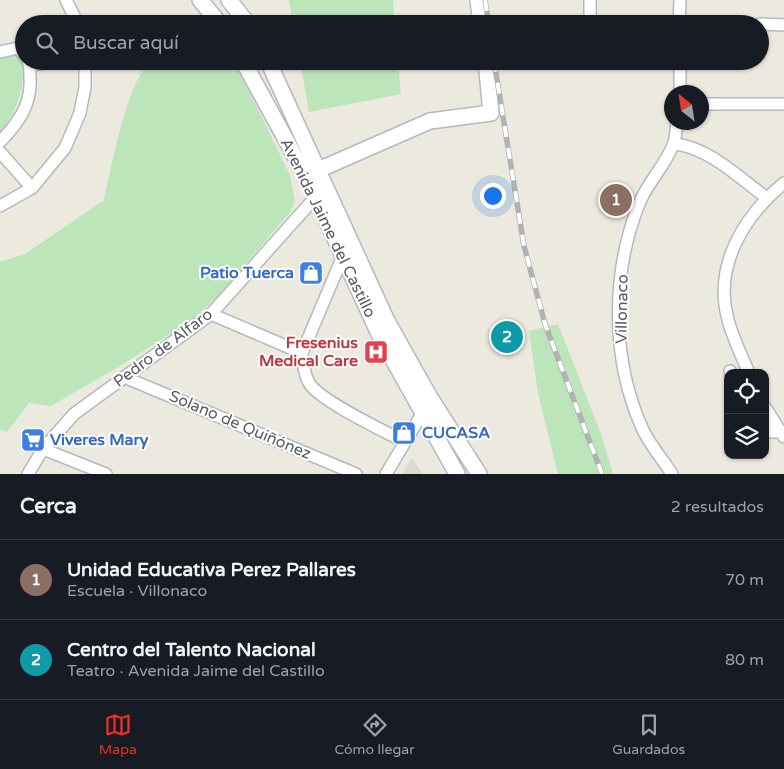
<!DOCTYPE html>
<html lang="es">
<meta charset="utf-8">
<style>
body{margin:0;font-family:"Varela Round",sans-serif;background:#20242c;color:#f1f3f6}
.controls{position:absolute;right:15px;bottom:15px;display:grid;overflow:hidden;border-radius:10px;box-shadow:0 1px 4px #0004}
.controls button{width:45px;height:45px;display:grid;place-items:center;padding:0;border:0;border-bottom:1px solid #363941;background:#171b24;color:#f1f3f6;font:25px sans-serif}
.compass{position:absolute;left:664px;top:85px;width:45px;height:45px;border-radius:50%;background:#171b24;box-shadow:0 1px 4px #0004;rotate:330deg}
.you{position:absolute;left:492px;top:195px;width:18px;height:18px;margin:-12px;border:4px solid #fff;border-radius:50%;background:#1a73e8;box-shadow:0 0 0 8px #1a73e833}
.badge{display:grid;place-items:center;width:32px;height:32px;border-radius:50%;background:#eb2f26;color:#fff;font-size:16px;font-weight:700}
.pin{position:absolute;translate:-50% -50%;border:2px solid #fff;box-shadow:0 1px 5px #0006}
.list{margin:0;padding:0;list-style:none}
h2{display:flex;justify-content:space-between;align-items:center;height:65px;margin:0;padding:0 20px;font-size:21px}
h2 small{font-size:16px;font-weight:400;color:#9ea1a6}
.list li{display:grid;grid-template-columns:32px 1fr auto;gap:15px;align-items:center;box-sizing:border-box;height:80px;padding:0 20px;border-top:1px solid #363941}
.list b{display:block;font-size:19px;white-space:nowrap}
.list p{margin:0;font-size:16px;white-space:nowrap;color:#9ea1a6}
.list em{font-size:16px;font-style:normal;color:#9ea1a6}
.icon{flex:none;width:28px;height:28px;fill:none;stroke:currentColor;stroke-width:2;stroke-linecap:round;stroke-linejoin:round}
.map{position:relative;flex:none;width:784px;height:474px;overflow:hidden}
.search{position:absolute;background:#171b24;box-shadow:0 1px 4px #0004;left:15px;right:15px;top:15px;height:55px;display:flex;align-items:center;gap:12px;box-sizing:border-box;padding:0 18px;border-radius:28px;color:#9ea1a6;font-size:19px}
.sheet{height:225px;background:#171b24}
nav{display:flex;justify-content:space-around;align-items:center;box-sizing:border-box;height:70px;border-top:1px solid #363941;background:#171b24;font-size:14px;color:#9ea1a6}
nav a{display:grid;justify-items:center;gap:2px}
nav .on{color:#eb2f26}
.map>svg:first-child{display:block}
.education{fill:#dedad0}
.green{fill:#bce5ba}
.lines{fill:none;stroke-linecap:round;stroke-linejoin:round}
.street-casing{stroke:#b5b8bd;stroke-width:14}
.secondary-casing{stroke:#b5b9bf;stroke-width:18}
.street{stroke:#fff;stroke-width:11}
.secondary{stroke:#fff;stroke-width:15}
.rail-casing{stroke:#b1b2b2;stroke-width:5.5}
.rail{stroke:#fff;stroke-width:4;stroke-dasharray:11;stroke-linecap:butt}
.labels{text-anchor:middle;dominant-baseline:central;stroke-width:4;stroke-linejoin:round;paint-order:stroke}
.street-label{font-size:16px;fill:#585c61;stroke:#fff}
.shop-label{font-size:16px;font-weight:bold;fill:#366cbe;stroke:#fff;text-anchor:start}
.health-label{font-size:16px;font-weight:bold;fill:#be3a42;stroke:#fff;text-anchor:end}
</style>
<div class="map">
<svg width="784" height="474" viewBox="0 0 784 474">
<rect width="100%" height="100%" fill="#ece9df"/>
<!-- education -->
<path class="education" d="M412 458 423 474H402Z"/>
<!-- green -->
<path class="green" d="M289 0H393L395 24H293Z
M23 53C26 84 19 109 0 133V59Z
M151 61 235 62 290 175 295 202 291 211 220 294 192 320 120 366 51 406 29 403 7 432 0 429V262L25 254 104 200C112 167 126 82 151 61Z
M300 61H398L401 94 309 112Z
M558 324 601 434 613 474H558L538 393 529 331Z"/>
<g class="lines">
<defs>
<path id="street" d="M66 0 78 24
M590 0V24
M679 22 743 24
M679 24 680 0
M760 24 784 25
M0 52 18 48 24 54
M680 61V92
M30 65 62 61
M702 104H784
M0 142C18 123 32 105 30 77 30 71 30 66 28 61
M674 144C709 147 739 178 767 198
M0 152 32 188
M0 206 32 188 65 148 80 113 85 87V61
M211 314 302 353
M302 353C303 363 304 374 309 383 320 401 384 431 405 442
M302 353 343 256 347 253
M730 371 731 373
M749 373C741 355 733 338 728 320 713 266 744 216 784 183
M124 377 356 474
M765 407 784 437
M765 427 771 432H779
M43 449 106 474
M28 474 43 449 74 414 211 314 321 191
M386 474 426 407
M672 474C663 460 650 445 643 430 611 360 611 274 639 204 647 183 665 166 673 145 676 138 676 130 677 122"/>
<path id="secondary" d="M200 0 220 24
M229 0 248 24
M478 0 481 24
M243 61 309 182 380 336 457 474
M268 61 387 321 429 396 479 474
M309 174 430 121 491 113 486 61"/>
</defs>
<!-- street casing -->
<use href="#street" class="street-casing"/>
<!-- secondary casing -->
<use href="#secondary" class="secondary-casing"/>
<!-- street -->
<use href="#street" class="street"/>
<!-- secondary -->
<use href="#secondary" class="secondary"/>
<defs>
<path id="rail" d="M485 0 489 24
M494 61 524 246 545 324 602 474"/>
</defs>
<!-- rail casing -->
<use href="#rail" class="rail-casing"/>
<!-- rail -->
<use href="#rail" class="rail"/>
</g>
<!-- icons -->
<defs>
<symbol id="shop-square" viewBox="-11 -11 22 22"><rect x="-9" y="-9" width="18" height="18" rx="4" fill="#3f7fe0" stroke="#fff"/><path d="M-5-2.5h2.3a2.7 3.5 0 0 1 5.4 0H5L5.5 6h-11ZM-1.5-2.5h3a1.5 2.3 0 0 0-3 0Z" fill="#fff"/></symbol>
<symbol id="hospital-square" viewBox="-11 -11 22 22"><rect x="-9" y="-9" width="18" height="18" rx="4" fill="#e0444e" stroke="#fff"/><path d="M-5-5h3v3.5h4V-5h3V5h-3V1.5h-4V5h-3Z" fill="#fff"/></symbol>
<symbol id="supermarket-square" viewBox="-11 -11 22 22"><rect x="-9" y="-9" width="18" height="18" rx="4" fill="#3f7fe0" stroke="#fff"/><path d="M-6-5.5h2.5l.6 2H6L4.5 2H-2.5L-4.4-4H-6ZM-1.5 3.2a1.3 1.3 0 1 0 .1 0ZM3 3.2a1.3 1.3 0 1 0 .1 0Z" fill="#fff"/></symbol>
</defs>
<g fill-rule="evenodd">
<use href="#shop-square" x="297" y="259" width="28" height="28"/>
<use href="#hospital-square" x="362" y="338" width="28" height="28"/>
<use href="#shop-square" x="390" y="419" width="28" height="28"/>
<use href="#supermarket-square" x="19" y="426" width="28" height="28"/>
</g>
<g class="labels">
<!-- street labels -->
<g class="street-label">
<text transform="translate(328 228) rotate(64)">Avenida Jaime del Castillo</text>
<text transform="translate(622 309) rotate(-89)">Villonaco</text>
<text transform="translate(163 348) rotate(-37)">Pedro de Alfaro</text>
<text transform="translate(240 425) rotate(23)">Solano de Quiñónez</text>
</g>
<!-- shop labels -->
<g class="shop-label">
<text x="294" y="273" text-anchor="end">Patio Tuerca</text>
<text x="422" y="433">CUCASA</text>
<text x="50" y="440">Viveres Mary</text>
</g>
<!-- health labels -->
<g class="health-label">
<text x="358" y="343">Fresenius<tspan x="358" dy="18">Medical Care</tspan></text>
</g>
</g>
</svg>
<div class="controls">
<button><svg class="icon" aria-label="locate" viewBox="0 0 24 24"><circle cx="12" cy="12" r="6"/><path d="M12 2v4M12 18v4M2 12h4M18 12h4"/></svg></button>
<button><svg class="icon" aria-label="layers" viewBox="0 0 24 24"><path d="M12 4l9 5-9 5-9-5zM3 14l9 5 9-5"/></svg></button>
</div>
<svg class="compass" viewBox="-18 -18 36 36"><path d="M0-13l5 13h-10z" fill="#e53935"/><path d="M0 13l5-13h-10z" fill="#9ea1a6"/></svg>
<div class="you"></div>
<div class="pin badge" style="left:616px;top:200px;background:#8d6e63">1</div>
<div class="pin badge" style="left:507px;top:337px;background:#0f9aa8">2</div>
<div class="search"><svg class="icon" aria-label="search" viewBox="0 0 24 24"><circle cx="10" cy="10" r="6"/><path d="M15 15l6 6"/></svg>Buscar aquí</div>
</div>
<section class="sheet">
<h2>Cerca<small>2 resultados</small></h2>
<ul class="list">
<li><span class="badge" style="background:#8d6e63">1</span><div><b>Unidad Educativa Perez Pallares</b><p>Escuela · Villonaco</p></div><em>70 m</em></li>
<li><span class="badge" style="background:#0f9aa8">2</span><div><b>Centro del Talento Nacional</b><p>Teatro · Avenida Jaime del Castillo</p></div><em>80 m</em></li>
</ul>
</section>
<nav>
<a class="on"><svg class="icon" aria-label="map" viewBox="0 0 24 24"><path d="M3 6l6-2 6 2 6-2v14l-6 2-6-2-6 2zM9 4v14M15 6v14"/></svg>Mapa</a>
<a><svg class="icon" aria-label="directions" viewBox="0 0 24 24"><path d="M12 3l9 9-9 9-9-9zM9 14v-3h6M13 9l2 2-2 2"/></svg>Cómo llegar</a>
<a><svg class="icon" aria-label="saved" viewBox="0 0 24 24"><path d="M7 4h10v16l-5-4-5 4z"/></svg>Guardados</a>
</nav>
